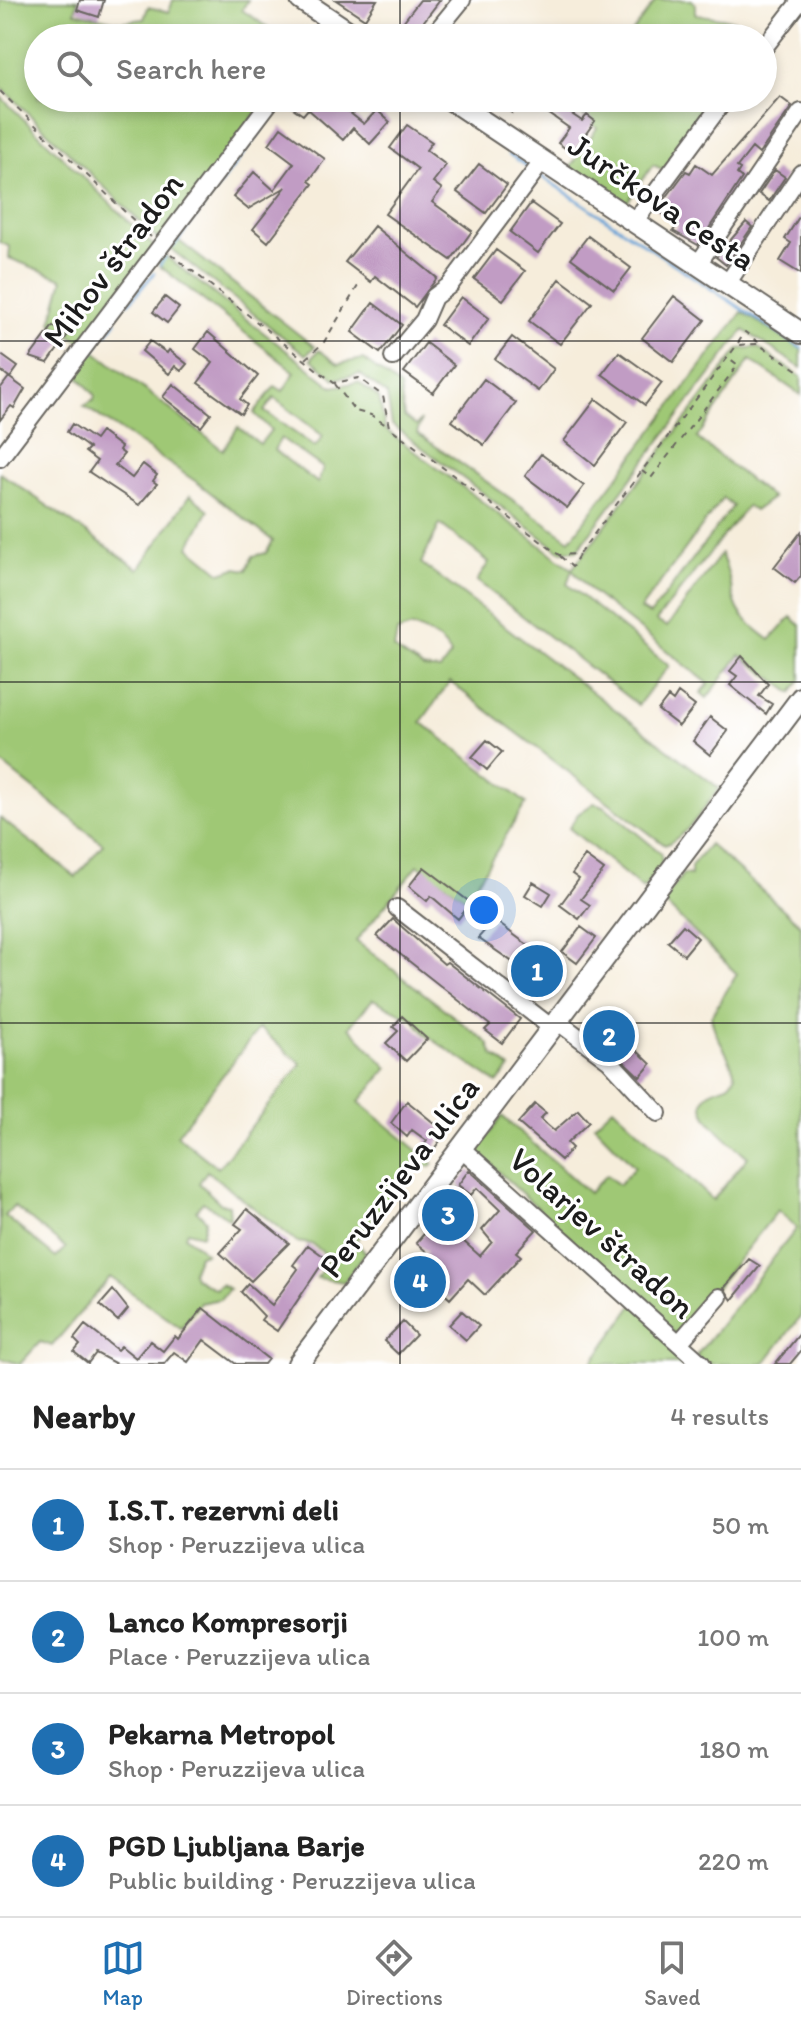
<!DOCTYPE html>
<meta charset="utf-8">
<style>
body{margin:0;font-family:Itim,sans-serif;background:#f6f6f6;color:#222}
.you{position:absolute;left:484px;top:910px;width:28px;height:28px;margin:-20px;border:6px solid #fff;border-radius:50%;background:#1a73e8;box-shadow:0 0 0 12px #1a73e833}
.badge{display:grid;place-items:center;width:52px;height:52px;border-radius:50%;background:#1f6fb2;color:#fff;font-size:26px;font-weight:700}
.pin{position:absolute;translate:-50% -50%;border:4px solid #fff;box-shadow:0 2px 8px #0006}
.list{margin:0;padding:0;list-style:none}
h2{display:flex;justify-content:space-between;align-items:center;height:104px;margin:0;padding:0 32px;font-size:34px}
h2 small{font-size:26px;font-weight:400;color:#767676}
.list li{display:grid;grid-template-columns:52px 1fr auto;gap:24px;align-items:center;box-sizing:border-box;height:112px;padding:0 32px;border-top:2px solid #e0e0e0}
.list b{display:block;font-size:30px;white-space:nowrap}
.list p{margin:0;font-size:26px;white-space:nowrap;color:#767676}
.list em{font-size:26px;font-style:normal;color:#767676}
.icon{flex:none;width:44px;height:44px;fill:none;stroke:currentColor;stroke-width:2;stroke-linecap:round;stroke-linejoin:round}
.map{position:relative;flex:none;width:801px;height:1364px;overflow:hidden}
.search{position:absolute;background:#fff;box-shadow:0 4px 12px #0003;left:24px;right:24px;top:24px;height:88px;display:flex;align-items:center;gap:20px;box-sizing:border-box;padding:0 28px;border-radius:44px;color:#767676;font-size:30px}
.sheet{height:552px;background:#fff}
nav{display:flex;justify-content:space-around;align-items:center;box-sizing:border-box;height:112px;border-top:2px solid #e0e0e0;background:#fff;font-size:22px;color:#767676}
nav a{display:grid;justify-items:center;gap:4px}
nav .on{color:#1f6fb2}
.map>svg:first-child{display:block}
.green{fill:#9fc874;stroke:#5e7248;stroke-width:2;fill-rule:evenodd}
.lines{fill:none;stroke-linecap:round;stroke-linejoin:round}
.stream{stroke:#65a1d6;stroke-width:3}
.building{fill:#c19cc4}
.minor-casing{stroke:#68655f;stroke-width:20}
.major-casing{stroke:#68655f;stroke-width:24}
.path{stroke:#68655f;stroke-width:2;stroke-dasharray:6 6;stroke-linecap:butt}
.minor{stroke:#fff;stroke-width:16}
.major{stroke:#fff;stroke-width:20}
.grid{fill:none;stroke:#1c1c1c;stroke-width:2;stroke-opacity:0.55}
.labels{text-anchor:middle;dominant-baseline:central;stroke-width:6;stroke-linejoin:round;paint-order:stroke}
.street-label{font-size:34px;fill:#1c1c1c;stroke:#fff}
</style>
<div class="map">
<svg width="801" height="1364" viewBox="0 0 801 1364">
<rect width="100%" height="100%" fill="#fff"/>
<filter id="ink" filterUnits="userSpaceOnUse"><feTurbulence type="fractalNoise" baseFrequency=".0125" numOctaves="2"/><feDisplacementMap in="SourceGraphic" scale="16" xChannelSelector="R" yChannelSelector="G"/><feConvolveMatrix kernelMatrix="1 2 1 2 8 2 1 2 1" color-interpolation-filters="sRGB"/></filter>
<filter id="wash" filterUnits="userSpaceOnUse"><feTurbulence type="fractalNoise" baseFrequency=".006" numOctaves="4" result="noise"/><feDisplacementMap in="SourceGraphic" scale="32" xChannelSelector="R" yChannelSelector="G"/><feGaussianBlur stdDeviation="1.8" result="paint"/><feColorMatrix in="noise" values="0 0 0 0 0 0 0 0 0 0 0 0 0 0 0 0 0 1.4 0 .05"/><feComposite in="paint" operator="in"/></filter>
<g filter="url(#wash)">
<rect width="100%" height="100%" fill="#f6eddb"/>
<!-- green -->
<path class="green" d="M0 0H78L75 12 120 22 144 19 148 7 169 12 173 0H248L242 10 284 38H38V98H267L161 242 0 86Z
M656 0H692L696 5 695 14 733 20 742 25 744 38H628Z
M0 96 156 248 81 342 51 323 63 279 9 258 10 247 0 242Z
M585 98H718L664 170 653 165 625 205 570 168 597 128 577 110Z
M174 237 315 347 306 355 172 250 170 244Z
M163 254 333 387 358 382 379 398 385 429 572 569 739 349 757 347 801 377V395L750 360 697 438 772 498 754 511 747 506 656 621 667 627 721 554C741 600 721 605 770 640L791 617 801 626V680L792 693 740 655 707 698 701 693 709 684 591 591 572 570 567 584 669 666 638 705 477 581 489 562 440 524 421 563 719 788C704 808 688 835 665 845L450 682 421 722 526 803 467 899 418 865 356 941 488 1043 493 1055 510 1068 497 1083 426 1035 414 1020 373 999 349 1027 388 1068 359 1102 434 1164 431 1167 417 1162 356 1240 365 1253 344 1282 317 1278 330 1257 311 1244 297 1242 207 1171 199 1183 221 1204 229 1205 230 1219 203 1202 196 1210 206 1220 202 1235 187 1231 185 1236 206 1253 199 1255 192 1273 195 1278 215 1289 221 1284 229 1289 220 1299 200 1303 181 1328 110 1277 52 1346 40 1342 20 1364 0 1358V818L76 877 103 844 0 762V473L139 569 190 495 209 510 189 547 221 573 236 568 247 570 253 556 266 553 273 541 198 483 84 406 94 400 95 395 72 370 91 348 223 450 238 427 260 444 271 430 254 413 275 386 283 391 295 372 161 267 158 263ZM274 398 323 436 315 447 264 411ZM281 438 323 468 318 483 274 450ZM723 498 733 506 650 615 640 610ZM412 627C427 631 445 641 451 655L440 670 423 668 394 649 397 632ZM259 1028 301 1064 218 1168 177 1135ZM14 1206 66 1248 56 1258 5 1216Z
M742 312 801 349V368L744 330 577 550 560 551 392 425 387 395 360 374 335 379 311 359 319 350 338 364 363 359 400 387 404 417 416 426 421 420 417 433 570 540Z
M594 803 604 806 661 853 662 863 643 889 569 828 578 814Z
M709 844 801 925V1316L764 1364H705L696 1356 797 1228 778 1210 677 1336 477 1152 502 1116 589 1193 606 1175 619 1185 635 1167 594 1125 613 1107 713 1200 748 1157C734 1145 678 1105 716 1089 726 1085 731 1087 735 1075 730 1053 714 1038 711 1016L737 974 663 902 683 874 691 875V866Z
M634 1304 698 1364H591Z"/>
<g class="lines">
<!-- stream -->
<path class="stream" d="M332 38 333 37
M509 154 531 169
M541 176 801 348
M174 246 285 98
M160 265 165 258
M129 303 154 273
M106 334 116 321
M93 352 99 344"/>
</g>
<g id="blocks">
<!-- building -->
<path class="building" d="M80 0H104L99 17 77 10Z
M336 0H377L365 19Z
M420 0H440L411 38H405L396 31Z
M780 97 792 106 759 154 752 148 737 167 740 169 737 174 742 178 698 245 673 231 678 225 657 210 686 171 690 173 696 164 712 175Z
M296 98H319L328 105 333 98H346L340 105 364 124 377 110 390 122 370 144 353 128 343 140 308 109 303 115 290 106Z
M490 98H572L564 109 582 121 587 115 595 121 572 153 558 143 569 128 528 99 521 109 517 106 512 113Z
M407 125 432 142 426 150 446 165 433 182 442 189 432 202 472 231 451 260 385 214 418 169 390 148Z
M281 127 325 159 309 181 313 184 268 242 253 229 286 187 248 209 233 197 254 172 274 190 294 163 269 144Z
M479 164 507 185 486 213 457 192Z
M775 170 785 177 769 201 759 194Z
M531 203 560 224 538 253 510 232Z
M801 214V274L780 261 791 243 785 239Z
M746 222 752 227 726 265 716 257Z
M374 226 437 278 415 307 375 276 371 282 345 262Z
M588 236 631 268 614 290 571 258Z
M496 250 525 271 503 300 474 279Z
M560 279 592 303 560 344 529 321Z
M674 296 705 320 673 362 642 338Z
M165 297 179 308 167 323 153 312Z
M461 297 489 318 468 346 440 325Z
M373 303 402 325 380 353 352 332Z
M53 326 67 336 48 363 30 357Z
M208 332 258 376 240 399 247 405 241 414 198 383 213 363 195 349Z
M512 337 554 369 538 391 495 359Z
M150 341 167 353 169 350 187 364 181 371 175 366 169 374 142 351Z
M426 343 454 365 433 393 404 372Z
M619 352 662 383 645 405 602 374Z
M0 354 18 367 10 378 25 389 14 408 11 406 0 420V389L9 377 0 370Z
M484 379 516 403 484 445 452 421Z
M173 384 211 414 201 427 163 397Z
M596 399 627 422 595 465 564 441Z
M72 424 95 440 101 432 121 447 119 450 124 454 115 465 132 478 143 464 157 475 153 481 157 484 139 505 89 472 97 461 85 452 89 448 67 432Z
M541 454 584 486 567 508 525 476Z
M801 532V576L795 583 774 567Z
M742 656 768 684 759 696 772 704 766 714 730 685 737 676 730 671Z
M678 693 695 706 679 726 658 710 668 697 673 701Z
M710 717 728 731 710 755 693 741Z
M487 740 502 752 487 770 472 757Z
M585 856 604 870 581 899 590 905 579 919 560 905 579 879 572 874Z
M424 867 471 903 458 919 431 896 427 901 409 886Z
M533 882 551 893 543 906 525 895Z
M393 919 444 964 447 962 520 1019 502 1043 485 1030 490 1025 377 936Z
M494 920 556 966 537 991 519 977 524 970 478 938Z
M683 925 698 938 684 955 668 942Z
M581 927 596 938 577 963 562 952Z
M402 1016 427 1039 406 1061 386 1043 398 1031 393 1027Z
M603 1018 651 1064 640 1077 591 1030Z
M407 1101 446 1133 430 1154 422 1148 427 1141 412 1130 407 1137 391 1123Z
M535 1104 546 1113 540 1119 554 1131 578 1110 589 1122 567 1143 572 1148 561 1160 518 1123Z
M469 1170 536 1230 516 1252 521 1256 485 1295 468 1279 450 1299 436 1286 433 1290 427 1285 412 1301 395 1286 427 1252 416 1243 447 1208 472 1228 462 1240 480 1256 492 1242 482 1230 500 1210 477 1188 471 1195 458 1185Z
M247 1209 289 1243 251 1281 220 1253 242 1229 235 1224Z
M308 1245 326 1258 277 1331 261 1320 264 1316 241 1292 248 1284 272 1305 298 1269 293 1265Z
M749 1259 760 1266 732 1300 724 1288Z
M113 1290 128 1309 118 1321 100 1305Z
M203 1308 268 1359 264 1364H236L204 1340 188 1362 174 1352 164 1364H116L96 1353 88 1363 74 1352 80 1345 74 1339 85 1325 117 1350 121 1346 136 1358 150 1341 163 1351 175 1336 178 1339Z
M462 1311 479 1326 466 1340 449 1325Z
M403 1322 416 1335 398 1354 384 1341Z
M801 1332V1351L790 1364H775Z"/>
</g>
</g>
<g filter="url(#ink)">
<use href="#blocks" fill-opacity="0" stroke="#68655f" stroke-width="2"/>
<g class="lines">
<defs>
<path id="minor" d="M318 38 329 19
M431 38 462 0
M763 49 801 0
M634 222 726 98
M698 264 801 112
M727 284 801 173
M393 357 424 320 434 297 450 285 542 162
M0 458 273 98
M397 908 552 1028
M557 1021 609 1060 658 1113
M461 1148 702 1364
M679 1343 719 1297"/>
<path id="major" d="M301 0 358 38
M448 98 801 333
M298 1364 801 698"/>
</defs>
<!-- minor casing -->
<use href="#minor" class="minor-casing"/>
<!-- major casing -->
<use href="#major" class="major-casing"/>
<!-- path -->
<path class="path" d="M0 91 151 237
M171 254 334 383 359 378 383 396 389 427 559 555 579 554 737 345 758 344 801 372
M738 343 745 332 758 342
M306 359 324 342 361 281
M335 384 355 411 371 415 386 425
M642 471 651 478 738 365 729 358
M560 556 572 567 579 555"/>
<!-- minor -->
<use href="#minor" class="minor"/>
<!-- major -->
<use href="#major" class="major"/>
</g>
</g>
<!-- grid -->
<path class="grid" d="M400 0V38M400 98V1364M0 341H801M0 682H801M0 1023H801"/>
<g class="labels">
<!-- street labels -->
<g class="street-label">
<text transform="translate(662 202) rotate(34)">Jurčkova cesta</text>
<text transform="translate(113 260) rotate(-53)">Mihov štradon</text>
<text transform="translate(399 1177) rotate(-53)">Peruzzijeva ulica</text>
<text transform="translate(602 1233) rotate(42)">Volarjev štradon</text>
</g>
</g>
</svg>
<div class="you"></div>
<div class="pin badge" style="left:537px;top:971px">1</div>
<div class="pin badge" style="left:609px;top:1036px">2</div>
<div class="pin badge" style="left:448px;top:1215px">3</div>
<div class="pin badge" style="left:420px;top:1282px">4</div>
<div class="search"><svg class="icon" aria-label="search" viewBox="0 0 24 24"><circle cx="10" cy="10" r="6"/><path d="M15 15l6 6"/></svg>Search here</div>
</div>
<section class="sheet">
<h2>Nearby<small>4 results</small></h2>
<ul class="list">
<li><span class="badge">1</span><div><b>I.S.T. rezervni deli</b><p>Shop · Peruzzijeva ulica</p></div><em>50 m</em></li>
<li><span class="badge">2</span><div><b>Lanco Kompresorji</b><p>Place · Peruzzijeva ulica</p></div><em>100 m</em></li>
<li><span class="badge">3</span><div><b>Pekarna Metropol</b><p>Shop · Peruzzijeva ulica</p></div><em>180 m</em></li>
<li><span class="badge">4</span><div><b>PGD Ljubljana Barje</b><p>Public building · Peruzzijeva ulica</p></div><em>220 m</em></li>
</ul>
</section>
<nav>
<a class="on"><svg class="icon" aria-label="map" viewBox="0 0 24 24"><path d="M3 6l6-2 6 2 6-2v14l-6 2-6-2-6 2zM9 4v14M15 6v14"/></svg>Map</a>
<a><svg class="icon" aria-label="directions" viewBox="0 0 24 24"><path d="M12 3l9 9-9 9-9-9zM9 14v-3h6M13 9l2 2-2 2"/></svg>Directions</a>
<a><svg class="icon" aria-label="saved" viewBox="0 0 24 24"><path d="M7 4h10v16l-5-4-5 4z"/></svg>Saved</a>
</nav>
